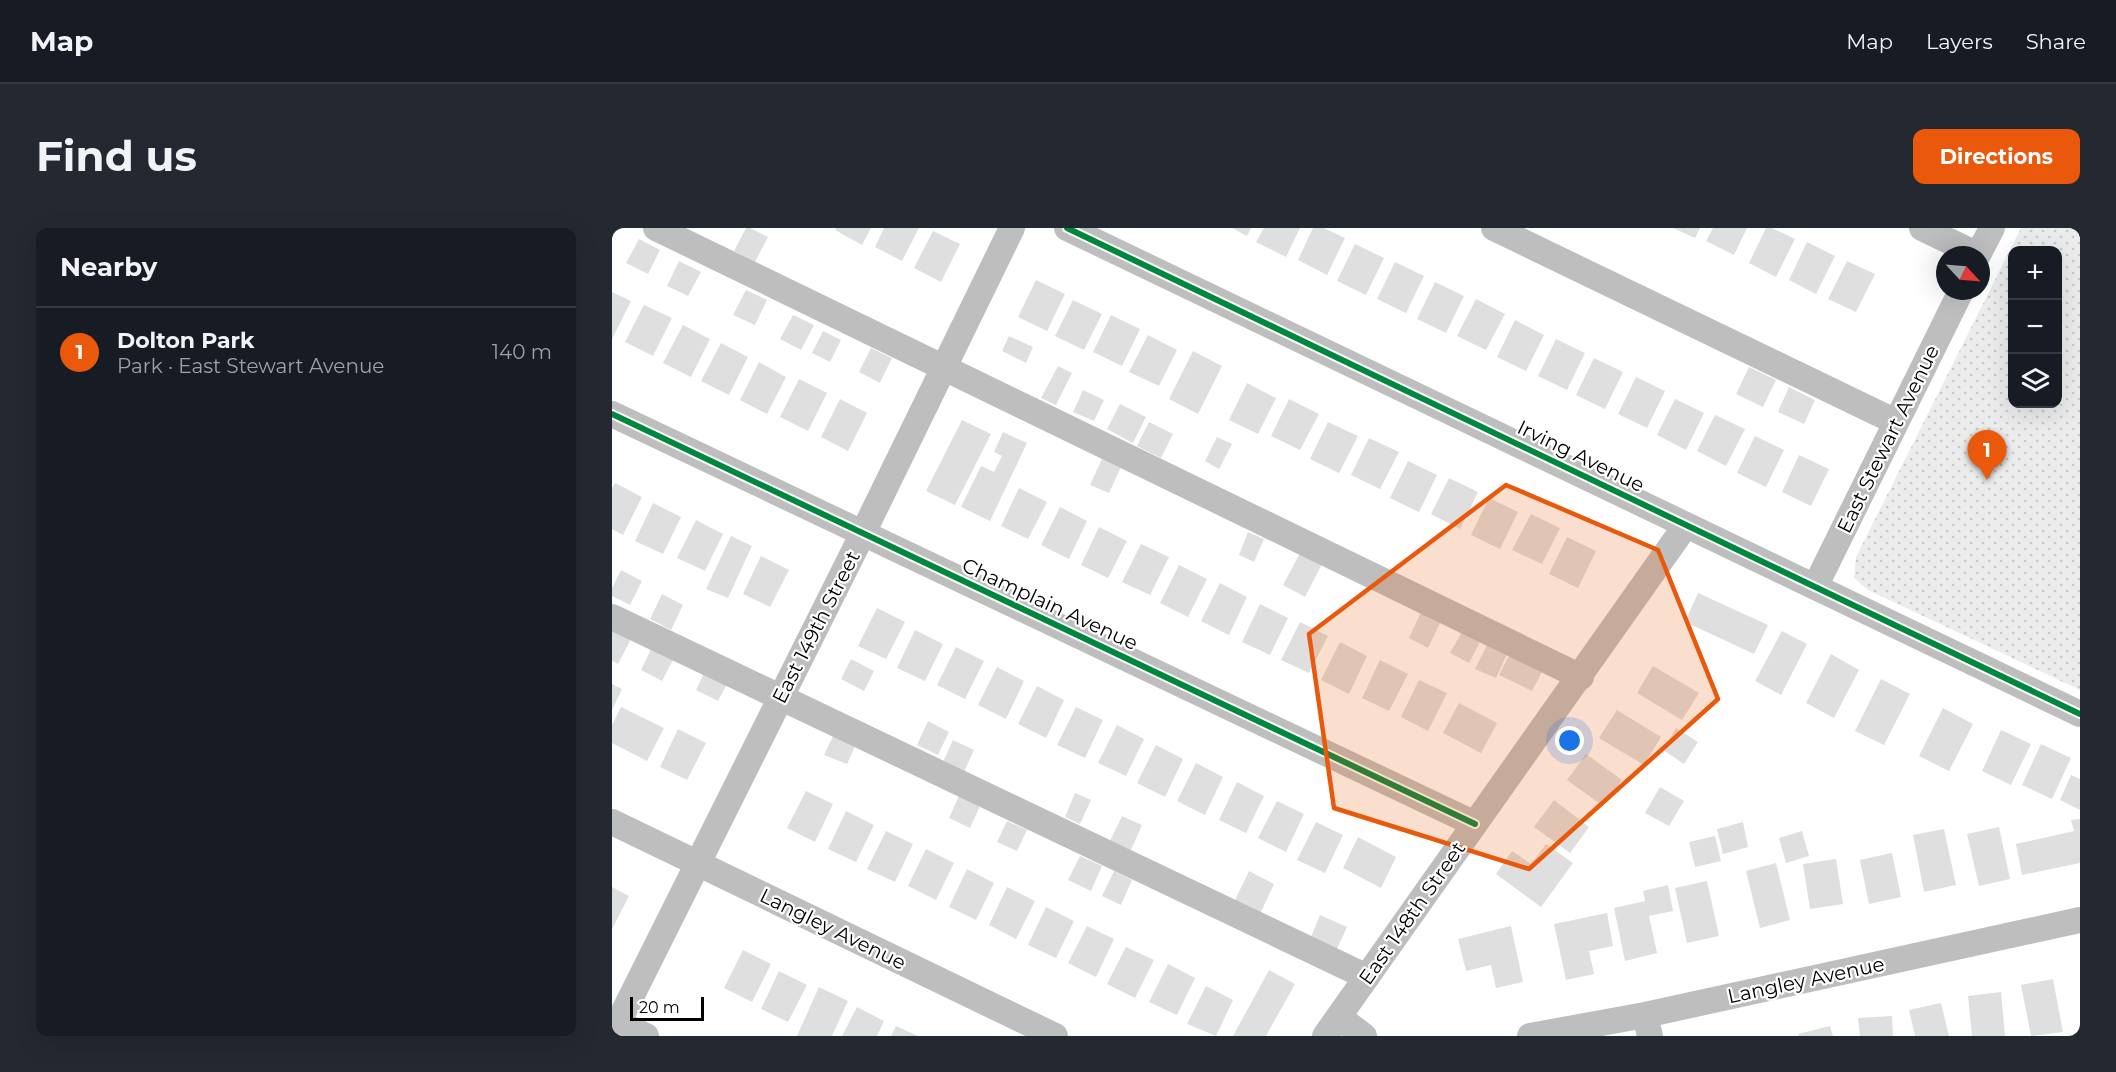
<!DOCTYPE html>
<meta charset="utf-8">
<style>
body{margin:0;font-family:Montserrat,sans-serif;background:#242831;color:#f1f3f6}
.controls{position:absolute;right:18px;top:18px;display:grid;overflow:hidden;border-radius:12px;box-shadow:0 6px 24px #0002}
.controls button{width:54px;height:54px;display:grid;place-items:center;padding:0;border:0;border-bottom:2px solid #363941;background:#171b24;color:#f1f3f6;font:30px sans-serif}
.compass{position:absolute;left:1324px;top:18px;width:54px;height:54px;border-radius:50%;background:#171b24;box-shadow:0 6px 24px #0002;rotate:116deg}
.scale{position:absolute;left:18px;bottom:15px;width:74px;box-sizing:border-box;padding-left:6px;border:3px solid #000;border-top:0;font-size:16px;line-height:21px;white-space:nowrap;color:#000;-webkit-text-stroke:4px #fff;paint-order:stroke}
.you{position:absolute;left:958px;top:513px;width:21px;height:21px;margin:-15px;border:4px solid #fff;border-radius:50%;background:#1a73e8;box-shadow:0 0 0 9px #1a73e833}
.badge{display:grid;place-items:center;width:39px;height:39px;border-radius:50%;background:#ea580c;color:#fff;font-size:20px;font-weight:700}
.pin{position:absolute;translate:-50% -50px;filter:drop-shadow(0 2px 3px #0008)}
.pin::after{content:'';position:absolute;top:32px;width:21px;height:18px;background:inherit;clip-path:polygon(0 0,100% 0,50% 100%)}
.list{margin:0;padding:0;list-style:none}
h2{display:flex;justify-content:space-between;align-items:center;height:78px;margin:0;padding:0 24px;font-size:26px}
h2 small{font-size:20px;font-weight:400;color:#9ea1a6}
.list li{display:grid;grid-template-columns:39px 1fr auto;gap:18px;align-items:center;box-sizing:border-box;height:90px;padding:0 24px;border-top:2px solid #363941}
.list b{display:block;font-size:22px;white-space:nowrap}
.list p{margin:0;font-size:20px;white-space:nowrap;color:#9ea1a6}
.list em{font-size:20px;font-style:normal;color:#9ea1a6}
.icon{flex:none;width:33px;height:33px;fill:none;stroke:currentColor;stroke-width:2;stroke-linecap:round;stroke-linejoin:round}
.map{position:relative;flex:none;width:1468px;height:808px;overflow:hidden;border-radius:12px}
header{display:flex;align-items:center;gap:36px;box-sizing:border-box;height:84px;padding:0 30px;background:#171b24;border-bottom:2px solid #363941}
header strong{font-size:28px}
nav{display:flex;gap:33px;margin-inline-start:auto;font-size:21px}
.intro{display:flex;align-items:center;justify-content:space-between;box-sizing:border-box;height:144px;padding:0 36px}
h1{margin:0;font-size:42px}
.button{padding:15px 27px;border-radius:12px;background:#ea580c;color:#fff;font-size:21px;font-weight:700}
main{display:flex;gap:36px;padding:0 36px}
aside{flex:1;background:#171b24;border-radius:12px;box-shadow:0 6px 24px #0002}
.map>svg:first-child{display:block}
.park{fill:url(#park-dots);fill-rule:evenodd}
.building{fill:#dfdfdf}
.lines{fill:none;stroke-linecap:round;stroke-linejoin:round}
.minor{stroke:#bebebe;stroke-width:26}
.cycleway-casing{stroke:#fff;stroke-width:10}
.cycleway{stroke:#00873e;stroke-width:6}
.marked{fill:#e8590c;fill-opacity:0.2;stroke:#e8590c;stroke-width:4.5;stroke-linejoin:round}
.labels{text-anchor:middle;dominant-baseline:central;stroke-width:4.5;stroke-linejoin:round;paint-order:stroke}
.street-label{font-size:20px;fill:#000;stroke:#fff}
</style>
<header>
<strong>Map</strong>
<nav><a>Map</a><a>Layers</a><a>Share</a></nav>
</header>
<div class="intro"><h1>Find us</h1><a class="button">Directions</a></div>
<main>
<aside>
<h2>Nearby<small></small></h2>
<ul class="list">
<li><span class="badge">1</span><div><b>Dolton Park</b><p>Park · East Stewart Avenue</p></div><em>140 m</em></li>
</ul>
</aside>
<div class="map">
<svg width="1468" height="808" viewBox="0 0 1468 808">
<defs>
<pattern id="park-dots" width="8" height="8" patternUnits="userSpaceOnUse" patternTransform="scale(1.5)"><rect width="8" height="8" fill="#ececec"/><path d="M2 2h.1M6 6h.1" fill="none" stroke="#c9c9c9" stroke-width="1.8" stroke-linecap="round"/></pattern>
</defs>
<rect width="100%" height="100%" fill="#fff"/>
<!-- park -->
<path class="park" d="M1409 0H1468V462L1256 362 1242 350 1244 329ZM1400 22H1446V176H1400Z"/>
<!-- building -->
<path class="building" d="M134 0H138L156 9 143 34 122 23Z
M224 0H259L250 17 223 2Z
M272 0H307L290 33 263 19Z
M620 0H639L635 8Z
M652 0H688L674 29 644 14Z
M701 0H712L733 10 715 47 686 32Z
M1061 0H1088L1083 10Z
M1101 0H1135L1122 27 1094 13Z
M1154 0H1160L1183 11 1164 49 1137 35Z
M321 3 348 16 329 54 302 40Z
M27 11 48 22 36 46 14 35Z
M1195 14 1223 28 1204 66 1177 52Z
M743 16 772 30 754 67 725 53Z
M67 33 89 44 76 68 55 58Z
M1235 33 1263 46 1244 84 1216 71Z
M783 34 812 48 794 85 765 71Z
M424 52 453 66 435 103 406 89Z
M823 54 852 68 834 105 805 91Z
M134 62 155 72 143 97 121 87Z
M0 64 19 73 0 111Z
M864 71 893 86 874 122 845 108Z
M461 72 490 86 472 122 443 108Z
M32 77 60 90 41 128 13 114Z
M181 87 202 97 189 122 168 111Z
M499 87 528 101 510 138 481 124Z
M903 92 932 107 914 143 885 129Z
M71 97 98 111 79 149 51 135Z
M211 103 229 112 218 134 200 125Z
M536 107 565 122 547 158 517 144Z
M397 108 421 119 414 135 390 123Z
M944 111 973 125 955 162 926 148Z
M109 115 136 129 117 167 89 153Z
M259 120 280 130 268 155 247 144Z
M581 123 610 138 586 186 557 171Z
M982 130 1011 144 993 181 964 167Z
M147 134 174 149 155 186 128 172Z
M446 138 460 145 444 177 429 170Z
M1137 139 1164 152 1151 179 1124 166Z
M1024 149 1053 163 1035 200 1006 186Z
M187 151 215 165 196 203 168 189Z
M635 155 664 170 646 206 617 192Z
M1177 159 1203 172 1192 196 1166 184Z
M471 162 492 172 482 193 461 184Z
M228 171 255 185 236 223 209 209Z
M677 171 707 186 688 222 659 208Z
M1063 171 1092 185 1074 222 1045 207Z
M508 176 534 189 521 215 495 201Z
M1103 187 1133 201 1114 238 1085 223Z
M350 192 379 206 343 277 314 263Z
M537 194 561 206 549 230 525 218Z
M716 194 746 208 727 245 698 231Z
M391 204 415 215 378 293 349 279 369 238 382 244 390 228 382 224Z
M1143 208 1172 222 1154 259 1125 245Z
M605 209 620 216 607 241 593 233Z
M757 210 787 224 768 261 739 247Z
M1187 227 1217 241 1199 278 1170 264Z
M490 231 509 239 497 265 478 257Z
M796 233 825 247 807 284 778 270Z
M837 250 866 264 848 301 819 286Z
M3 255 30 269 11 307 0 301V260Z
M407 260 435 274 416 311 389 298Z
M877 270 906 284 888 321 859 307Z
M41 275 69 289 51 326 23 313Z
M448 279 475 293 457 331 429 317Z
M919 286 948 300 930 336 900 322Z
M84 292 111 306 93 343 65 330Z
M487 299 515 313 496 350 469 337Z
M636 304 652 311 642 334 627 327Z
M119 308 140 318 116 370 94 361Z
M955 309 984 323 966 360 937 346Z
M529 316 557 329 538 367 510 354Z
M688 325 710 336 693 369 671 357Z
M149 328 177 342 158 379 131 366Z
M567 337 595 351 576 389 548 375Z
M9 342 30 353 18 377 0 368V360Z
M608 355 635 369 617 407 589 393Z
M1086 365 1156 397 1142 426 1073 394Z
M50 366 71 377 59 402 38 391Z
M648 376 676 390 658 427 630 414Z
M265 380 293 394 274 431 246 418Z
M809 384 829 393 816 420 797 410Z
M688 394 716 408 697 445 669 432Z
M0 402 19 411 6 436 0 433Z
M303 402 331 416 313 453 285 440Z
M1170 403 1195 416 1169 467 1143 453Z
M850 404 868 414 857 435 838 425Z
M728 414 755 428 737 466 709 452Z
M41 417 63 428 50 453 29 442Z
M875 417 895 426 884 450 863 441Z
M344 419 372 433 353 471 325 457Z
M899 424 932 440 920 463 887 447Z
M1219 426 1247 442 1222 490 1194 475Z
M239 431 262 443 252 463 229 451Z
M768 432 796 446 777 483 750 470Z
M1041 438 1087 465 1070 492 1025 465Z
M385 439 412 453 394 491 366 477Z
M93 443 116 454 106 473 84 462Z
M1269 451 1298 466 1272 517 1243 503Z
M807 452 835 465 816 503 789 489Z
M0 456 10 461 0 482Z
M425 458 452 472 434 510 406 496Z
M847 475 885 495 869 525 831 505Z
M9 479 52 500 35 533 0 515V497Z
M464 479 491 492 473 530 445 517Z
M1331 480 1361 496 1337 543 1307 528Z
M1005 482 1049 509 1032 537 987 510Z
M316 493 337 504 326 527 305 517Z
M505 497 532 511 514 548 486 535Z
M1064 500 1086 514 1072 536 1051 522Z
M66 501 94 515 75 552 48 539Z
M1389 502 1419 516 1399 557 1370 543Z
M221 508 243 518 235 536 212 527Z
M341 512 362 522 352 544 331 534Z
M1429 516 1459 530 1440 571 1410 557Z
M544 517 571 531 553 569 525 555Z
M974 526 1010 552 991 578 955 552Z
M584 535 611 549 593 587 565 573Z
M1459 547 1468 551V582L1448 572Z
M625 554 652 568 634 605 607 592Z
M1048 559 1072 573 1057 598 1033 585Z
M194 563 221 576 203 614 175 600Z
M463 565 479 572 468 596 453 589Z
M347 568 368 578 358 600 337 590Z
M942 572 977 599 958 625 922 599Z
M665 573 692 586 674 624 646 610Z
M234 583 262 597 244 634 216 621Z
M510 588 530 597 519 622 498 613Z
M1468 591V635L1410 647 1404 616 1462 603 1459 592Z
M395 593 415 602 405 623 385 614Z
M704 594 731 607 713 645 685 632Z
M1131 594 1136 619 1111 626 1105 601Z
M1387 599 1398 651 1367 658 1355 606Z
M1332 601 1344 657 1312 664 1301 607Z
M274 603 301 616 283 654 255 641Z
M1190 603 1197 628 1174 635 1167 610Z
M1103 608 1109 633 1083 639 1077 614Z
M746 609 784 629 769 660 731 640Z
M934 616 961 635 929 679 884 646 900 623 919 636Z
M314 621 342 635 324 672 296 658Z
M1280 625 1289 669 1257 676 1248 632Z
M468 628 490 638 479 663 456 652Z
M1224 631 1231 676 1198 681 1191 636Z
M1164 635 1178 692 1148 700 1134 643Z
M355 641 382 655 364 692 337 679Z
M502 643 520 652 509 677 490 668Z
M637 643 662 656 648 686 622 674Z
M1095 653 1107 708 1075 715 1063 660Z
M1056 657 1061 683 1037 688 1045 725 1013 733 1002 680 1033 673 1031 663Z
M0 659 17 668 0 701Z
M395 659 423 673 404 711 377 697Z
M434 679 462 693 444 730 416 717Z
M995 685 1001 718 977 723 982 746 954 752 942 696Z
M708 687 735 699 725 721 699 709Z
M475 698 502 711 484 749 456 735Z
M899 698 911 754 884 760 879 737 854 743 846 711Z
M514 719 542 732 523 770 495 756Z
M131 722 159 736 140 774 112 760Z
M556 736 583 750 565 787 537 774Z
M657 742 683 756 654 808H621Z
M167 743 195 757 176 794 149 781Z
M1441 751 1451 804 1419 808 1409 757Z
M594 758 621 772 604 808 575 796Z
M207 759 236 773 220 808H185Z
M1389 764 1393 808H1360L1356 768Z
M1329 775 1337 808H1303L1297 782Z
M245 779 272 793 265 808H230Z
M1280 788 1281 808H1248L1246 790Z
M284 798 306 808H279Z
M1218 798 1221 808H1187L1186 806Z"/>
<g class="lines">
<!-- minor -->
<path class="minor" d="M44 0 969 449
M455 0 1468 486
M882 0 1284 194
M1310 0 1366 27
M1366 27 1380 0
M0 186 863 596
M1203 359 1349 63
M0 389 755 749
M0 594 443 808
M1033 787 1038 808
M727 789 752 808
M0 792 34 808
M0 807 251 305 400 0
M713 808 1074 297
M918 808 1033 787 1468 692"/>
<defs>
<path id="cycleway" d="M455 0 1468 486
M0 186 863 596"/>
</defs>
<!-- cycleway casing -->
<use href="#cycleway" class="cycleway-casing"/>
<!-- cycleway -->
<use href="#cycleway" class="cycleway"/>
</g>
<!-- marked area -->
<path class="marked" d="M894 257 1046 322 1106 471 917 641 722 580 697 406Z"/>
<g class="labels">
<!-- street labels -->
<g class="street-label">
<text transform="translate(1276 211) rotate(-64)">East Stewart Avenue</text>
<text transform="translate(969 228) rotate(26)">Irving Avenue</text>
<text transform="translate(438 376) rotate(25)">Champlain Avenue</text>
<text transform="translate(204 399) rotate(-63)">East 149th Street</text>
<text transform="translate(800 685) rotate(-55)">East 148th Street</text>
<text transform="translate(221 701) rotate(26)">Langley Avenue</text>
<text transform="translate(1194 752) rotate(-12)">Langley Avenue</text>
</g>
</g>
</svg>
<div class="controls">
<button>+</button>
<button>−</button>
<button><svg class="icon" aria-label="layers" viewBox="0 0 24 24"><path d="M12 4l9 5-9 5-9-5zM3 14l9 5 9-5"/></svg></button>
</div>
<svg class="compass" viewBox="-18 -18 36 36"><path d="M0-13l5 13h-10z" fill="#e53935"/><path d="M0 13l5-13h-10z" fill="#9ea1a6"/></svg>
<div class="scale">20 m</div>
<div class="you"></div>
<div class="pin badge" style="left:1375px;top:252px">1</div>
</div>
</main>
